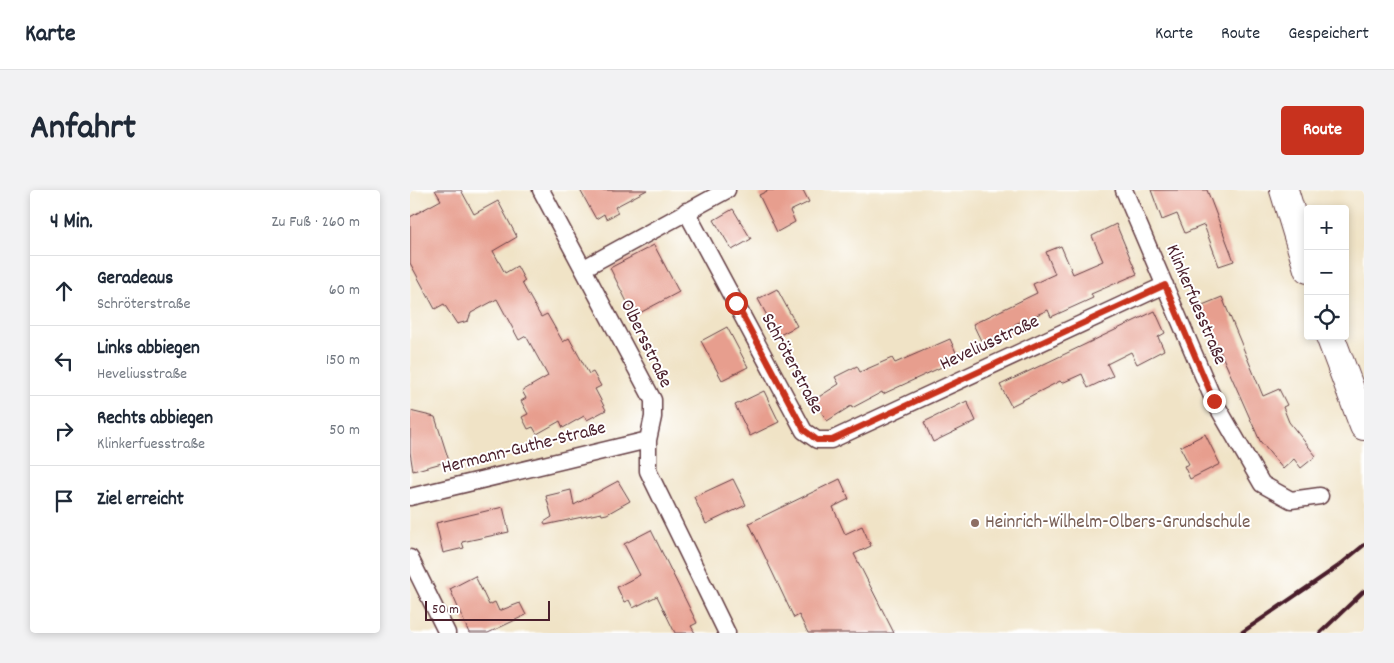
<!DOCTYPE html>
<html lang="de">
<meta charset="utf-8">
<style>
body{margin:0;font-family:Dekko,sans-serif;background:#f2f2f3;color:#1f2937}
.controls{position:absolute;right:15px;top:15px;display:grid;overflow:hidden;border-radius:5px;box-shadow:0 2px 8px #0003}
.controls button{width:45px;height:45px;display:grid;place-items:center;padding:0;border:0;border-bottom:1px solid #e0e1e3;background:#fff;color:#1f2937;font:25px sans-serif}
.scale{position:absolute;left:15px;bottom:12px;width:125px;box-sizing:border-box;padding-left:5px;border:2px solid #4a1f2b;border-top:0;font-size:14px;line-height:18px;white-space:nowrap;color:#4a1f2b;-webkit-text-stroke:4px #fff;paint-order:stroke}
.stop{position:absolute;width:15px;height:15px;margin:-11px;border:4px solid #c8321e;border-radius:50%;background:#fff}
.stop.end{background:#c8321e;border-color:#fff;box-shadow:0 1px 5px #0008}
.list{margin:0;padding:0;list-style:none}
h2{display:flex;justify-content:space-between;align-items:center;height:65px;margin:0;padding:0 20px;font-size:21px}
h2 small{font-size:16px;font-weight:400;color:#747a83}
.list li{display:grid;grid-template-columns:32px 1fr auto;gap:15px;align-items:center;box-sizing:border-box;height:70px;padding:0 20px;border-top:1px solid #e0e1e3}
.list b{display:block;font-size:19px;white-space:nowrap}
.list p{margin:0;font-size:16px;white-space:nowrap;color:#747a83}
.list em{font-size:16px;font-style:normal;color:#747a83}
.icon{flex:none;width:28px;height:28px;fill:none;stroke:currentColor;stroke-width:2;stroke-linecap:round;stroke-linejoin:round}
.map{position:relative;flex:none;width:954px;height:443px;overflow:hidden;border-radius:5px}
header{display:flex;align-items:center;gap:30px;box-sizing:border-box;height:70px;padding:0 25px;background:#fff;border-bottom:1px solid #e0e1e3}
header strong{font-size:24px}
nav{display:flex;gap:28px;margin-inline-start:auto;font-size:18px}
.intro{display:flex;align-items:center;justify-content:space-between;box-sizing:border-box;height:120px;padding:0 30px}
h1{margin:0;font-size:35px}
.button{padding:12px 22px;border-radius:5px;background:#c8321e;color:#fff;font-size:18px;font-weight:700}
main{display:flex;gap:30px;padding:0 30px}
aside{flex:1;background:#fff;border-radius:5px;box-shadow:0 2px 8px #0003}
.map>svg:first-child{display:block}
.building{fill:#e79e8e}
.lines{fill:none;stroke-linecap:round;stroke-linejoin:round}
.minor-casing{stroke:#633c42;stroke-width:19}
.trunk-casing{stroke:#633c42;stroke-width:30}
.minor{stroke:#fff;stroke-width:16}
.trunk{stroke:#fff;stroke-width:28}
.rail{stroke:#4a1f2b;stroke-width:4}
.route{stroke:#c8321e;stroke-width:6}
.education-dot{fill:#8d6e63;stroke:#fff;stroke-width:2}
.labels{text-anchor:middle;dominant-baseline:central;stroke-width:4;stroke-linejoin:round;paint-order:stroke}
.street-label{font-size:19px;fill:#4a1f2b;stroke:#fff}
.education-label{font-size:19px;fill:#785e54;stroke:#fff;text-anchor:start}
</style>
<header>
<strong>Karte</strong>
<nav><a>Karte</a><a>Route</a><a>Gespeichert</a></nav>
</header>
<div class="intro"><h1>Anfahrt</h1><a class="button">Route</a></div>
<main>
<aside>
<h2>4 Min.<small>Zu Fuß · 260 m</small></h2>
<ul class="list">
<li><svg class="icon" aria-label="ahead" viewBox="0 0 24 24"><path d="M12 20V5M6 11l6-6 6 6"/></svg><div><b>Geradeaus</b><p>Schröterstraße</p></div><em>60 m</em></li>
<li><svg class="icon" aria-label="left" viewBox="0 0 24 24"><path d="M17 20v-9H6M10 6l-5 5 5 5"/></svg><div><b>Links abbiegen</b><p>Heveliusstraße</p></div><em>150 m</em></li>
<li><svg class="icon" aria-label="right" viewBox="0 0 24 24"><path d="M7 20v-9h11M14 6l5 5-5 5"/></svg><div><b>Rechts abbiegen</b><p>Klinkerfuesstraße</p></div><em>50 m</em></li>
<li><svg class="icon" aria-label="arrive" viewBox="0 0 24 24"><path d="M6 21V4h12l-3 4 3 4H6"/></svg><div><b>Ziel erreicht</b></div></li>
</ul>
</aside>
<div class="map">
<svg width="954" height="443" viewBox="0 0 954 443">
<rect width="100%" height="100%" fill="#fff"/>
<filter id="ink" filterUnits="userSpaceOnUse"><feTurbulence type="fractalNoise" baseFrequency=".02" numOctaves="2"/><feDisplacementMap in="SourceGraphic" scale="10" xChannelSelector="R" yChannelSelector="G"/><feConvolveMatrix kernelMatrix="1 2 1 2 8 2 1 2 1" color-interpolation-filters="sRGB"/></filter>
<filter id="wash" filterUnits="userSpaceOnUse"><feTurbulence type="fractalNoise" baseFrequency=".0096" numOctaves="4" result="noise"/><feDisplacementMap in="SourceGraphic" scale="20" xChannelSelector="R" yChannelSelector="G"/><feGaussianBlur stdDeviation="1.12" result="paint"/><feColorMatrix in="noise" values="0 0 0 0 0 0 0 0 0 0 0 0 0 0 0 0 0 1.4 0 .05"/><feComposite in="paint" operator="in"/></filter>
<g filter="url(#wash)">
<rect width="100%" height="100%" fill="#f0e3c6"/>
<g id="blocks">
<!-- building -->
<path class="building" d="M25 0H51L64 24 88 11 107 47 83 61 95 83 107 76 115 91 112 93 131 127 137 124 153 152 159 148 179 184 183 182 191 196 185 199 196 220 177 230 174 226 153 238 150 231 127 244 123 237 118 239 112 227 118 224 111 211 116 208 112 201 138 186 116 146 109 150 87 109 61 123 58 131 47 134 34 114 25 119 0 73V27L31 10Z
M170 0H237L205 17 208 23 196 29 194 24 186 29Z
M359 0H393L399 12 380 21 385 32 367 42 349 5Z
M741 0H797L824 71 809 76 794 35 775 43 767 24 752 30Z
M323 19 341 49 322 60 304 30Z
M706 34 727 84 681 104 683 108 641 127 638 120 605 134 608 139 573 155 563 134 627 103 623 94 645 84 636 62 651 56 663 84 693 71 682 46Z
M244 55 269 102 224 126 200 78Z
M367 99 387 136 368 146 348 109Z
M812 107 853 206 869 199 877 215 873 217 879 232 906 266 891 278 884 269 873 279 850 251 790 116Z
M745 121 755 143 748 147 754 160 727 174 721 162 697 174 703 186 678 198 672 184 652 193 650 191 601 216 590 195Z
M317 137 338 177 312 190 291 151Z
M540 149 549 169 473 204 472 202 442 218 441 216 417 231 404 210 429 194 425 187 447 176 450 182 482 168 485 173Z
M354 201 369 232 340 246 325 215Z
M557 211 566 231 523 252 514 232Z
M0 221 25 227 39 271 3 281 0 262Z
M795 244 810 274 780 289 774 276 779 274 770 257Z
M323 289 336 315 296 334 284 307Z
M430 289 439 309 423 317 435 344 452 336 461 356 444 364 484 443H398L389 425 384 428 339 333Z
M208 291 220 311 197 324 192 325 191 323 135 335 134 332 142 327 136 306 161 300 164 315Z
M93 317 99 342 52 352 54 358 33 363 26 333Z
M241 340 287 433 281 436 285 443H265L247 406 223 418 219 410 214 412 207 397 230 385 214 354Z
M65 386 79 415 85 412 89 421 110 413 116 425 78 443H59L40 399Z"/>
</g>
</g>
<g filter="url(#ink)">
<use href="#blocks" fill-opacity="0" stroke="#633c42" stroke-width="1"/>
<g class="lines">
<defs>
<path id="minor" d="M131 0 243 210V227L238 250V281L317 443
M714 0 804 211 852 294 881 310 910 306
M276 21 394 241 407 250H421L755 95
M174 78 317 0
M0 307 238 250
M0 368 37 443"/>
<path id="trunk" d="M874 0 898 79
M920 146 954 236"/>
</defs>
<!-- minor casing -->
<use href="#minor" class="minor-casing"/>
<!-- trunk casing -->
<use href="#trunk" class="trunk-casing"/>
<!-- minor -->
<use href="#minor" class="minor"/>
<!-- trunk -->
<use href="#trunk" class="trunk"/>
<!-- rail -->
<path class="rail" d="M831 443 927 377 954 355
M910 443 954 401"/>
</g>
</g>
<g class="lines" filter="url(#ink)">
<!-- route -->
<path class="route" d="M326 113 394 240 407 250H422L755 95 804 211"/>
</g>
<!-- markers -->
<circle class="education-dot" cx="565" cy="333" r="5"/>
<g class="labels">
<!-- street labels -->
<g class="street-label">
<text transform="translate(785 115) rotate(67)">Klinkerfuesstraße</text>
<text transform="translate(235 154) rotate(64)">Olbersstraße</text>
<text transform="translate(580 154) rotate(-25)">Heveliusstraße</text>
<text transform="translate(381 174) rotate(62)">Schröterstraße</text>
<text transform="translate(114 259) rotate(-14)">Hermann-Guthe-Straße</text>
</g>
<!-- education labels -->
<g class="education-label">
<text x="575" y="333">Heinrich-Wilhelm-Olbers-Grundschule</text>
</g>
</g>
</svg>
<div class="controls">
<button>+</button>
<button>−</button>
<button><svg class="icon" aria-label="locate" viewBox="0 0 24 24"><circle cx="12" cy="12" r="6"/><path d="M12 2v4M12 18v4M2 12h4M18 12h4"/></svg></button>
</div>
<div class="scale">50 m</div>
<div class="stop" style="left:326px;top:113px"></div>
<div class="stop end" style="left:804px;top:211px"></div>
</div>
</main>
